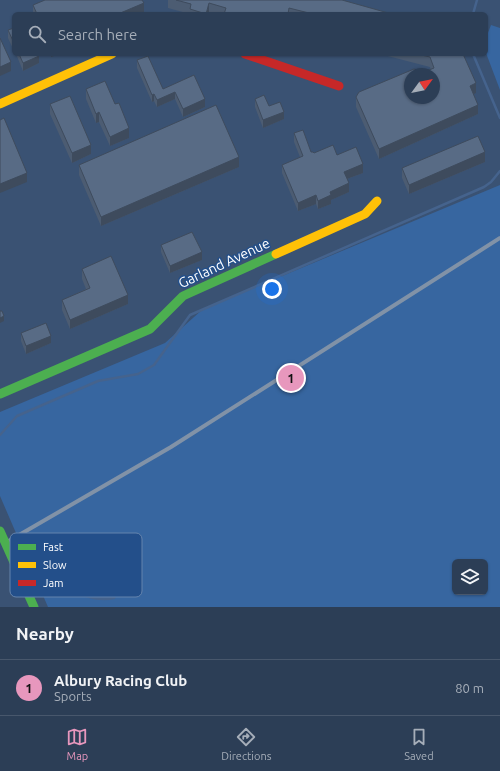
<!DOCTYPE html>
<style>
body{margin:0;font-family:Ubuntu,sans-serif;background:#384960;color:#f1f3f6}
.controls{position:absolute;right:12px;bottom:12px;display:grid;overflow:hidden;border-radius:6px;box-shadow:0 1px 3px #0004}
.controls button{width:36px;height:36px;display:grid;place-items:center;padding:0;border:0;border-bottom:1px solid #48576c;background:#2c3e56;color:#f1f3f6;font:20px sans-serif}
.compass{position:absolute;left:404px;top:68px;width:36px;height:36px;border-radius:50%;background:#2c3e56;box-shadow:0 1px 3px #0004;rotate:57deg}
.you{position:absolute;left:272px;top:289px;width:14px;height:14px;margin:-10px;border:3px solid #fff;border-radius:50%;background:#1a73e8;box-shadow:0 0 0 6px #1a73e833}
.badge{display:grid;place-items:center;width:26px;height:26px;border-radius:50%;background:#e797bd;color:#111;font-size:13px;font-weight:700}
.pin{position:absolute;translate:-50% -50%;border:2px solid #fff;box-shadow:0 1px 4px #0006}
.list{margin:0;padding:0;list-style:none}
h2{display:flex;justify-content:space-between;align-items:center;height:52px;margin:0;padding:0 16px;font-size:17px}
h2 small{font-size:13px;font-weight:400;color:#a6aeb9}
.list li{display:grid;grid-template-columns:26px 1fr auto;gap:12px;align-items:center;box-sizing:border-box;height:56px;padding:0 16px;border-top:1px solid #48576c}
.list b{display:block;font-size:15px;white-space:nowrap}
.list p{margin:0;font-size:13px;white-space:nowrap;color:#a6aeb9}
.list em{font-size:13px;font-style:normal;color:#a6aeb9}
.icon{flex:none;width:22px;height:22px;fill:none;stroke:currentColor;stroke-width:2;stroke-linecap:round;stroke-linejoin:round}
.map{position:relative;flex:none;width:500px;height:607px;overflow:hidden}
.search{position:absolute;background:#2c3e56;box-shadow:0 1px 3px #0004;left:12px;right:12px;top:12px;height:44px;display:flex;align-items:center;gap:10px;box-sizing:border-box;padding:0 14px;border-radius:6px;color:#a6aeb9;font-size:15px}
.sheet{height:108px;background:#2c3e56}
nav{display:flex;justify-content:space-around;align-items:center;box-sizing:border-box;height:56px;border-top:1px solid #48576c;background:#2c3e56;font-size:11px;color:#a6aeb9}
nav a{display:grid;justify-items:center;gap:2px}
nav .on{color:#e797bd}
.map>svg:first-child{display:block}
.green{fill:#3766a0;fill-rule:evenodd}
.water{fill:#45638d}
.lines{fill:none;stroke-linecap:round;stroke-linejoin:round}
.stream{stroke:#45638d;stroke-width:2.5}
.lane{stroke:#8192a7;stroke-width:4}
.fast{stroke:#4caf50;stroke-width:9}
.slow{stroke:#ffc107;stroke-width:9}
.jam{stroke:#c62828;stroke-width:9}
.wall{fill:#4c5c72}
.shaded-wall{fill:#3e4b5d}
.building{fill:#586b85;stroke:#3e4b5d;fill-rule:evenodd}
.labels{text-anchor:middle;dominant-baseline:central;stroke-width:3;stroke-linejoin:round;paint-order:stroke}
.street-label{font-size:14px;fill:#fff;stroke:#234f8a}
.key{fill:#234f8a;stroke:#6584ad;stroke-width:1}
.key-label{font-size:11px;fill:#fff}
</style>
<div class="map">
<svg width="500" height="607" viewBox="0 0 500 607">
<rect width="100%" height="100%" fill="#3a5273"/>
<!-- green -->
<path class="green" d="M491 25 500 28V90L486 53V38Z
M500 185V607H48L0 496V412L165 343 203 309ZM455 562H485V592H455Z"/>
<!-- water -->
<path class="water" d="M113 555 121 556 124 558 126 565 115 599C98 603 82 597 67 589L69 584 76 582 80 576 92 570Z"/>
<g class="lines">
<!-- stream -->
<path class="stream" d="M473 14 477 0
M473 54 500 118
M0 435 17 416 98 381 138 374 154 365 190 315 484 187 491 182 500 171"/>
<!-- lane -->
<path class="lane" d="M7 542 171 447 500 238"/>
<!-- fast -->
<path class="fast" d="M0 394 150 329 183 296 276 254
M0 531 34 607"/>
<!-- slow -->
<path class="slow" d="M0 104 112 54
M276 254 365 214 377 201"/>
<!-- jam -->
<path class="jam" d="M245 54 339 86"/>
</g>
<!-- wall -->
<path class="wall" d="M168 0H342L392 14H214L209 13 208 14H190L168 8Z
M33 5 144 13 140 14H33Z
M14 28V51L8 38V30Z
M16 54H39V63L23 71Z
M380 54H463L476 93 473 94 478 114 379 159 356 107V97L431 70 430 67Z
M137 60 163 89 194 75 205 107 183 117 175 99 157 107 154 101 152 102 137 68Z
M86 89 129 138 110 146 99 122 96 123 86 99Z
M255 99 269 106 284 119 263 128 255 107Z
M50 104 91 154 72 163 50 114Z
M294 133 311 152 337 155 363 173 347 179 349 192 331 200V204L318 209 316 204 298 211 282 173V165L300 157 294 142Z
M485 162 409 194 402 178V168Z
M79 165 239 167 101 226 79 175Z
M161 245 202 260 170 273 161 252Z
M82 269 128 304 70 329 62 310V300L86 289 82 279Z
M21 333 51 343 26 354 21 341Z"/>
<!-- shaded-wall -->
<path class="shaded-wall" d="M144 3V13L140 14H118Z
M209 3V13L208 14H206Z
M51 54H60L51 57Z
M39 56V63L23 71V63Z
M11 62V71L0 76V67Z
M476 83V93L470 96V86Z
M175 92V99L157 107V100Z
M154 94V101L152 102V95Z
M205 99V107L183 117V109Z
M478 105V114L379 159V149Z
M99 112V122L96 123V114Z
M284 112V119L263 128V120Z
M129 128V138L110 146V137Z
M91 145V154L72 163V153Z
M485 152V162L409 194V185Z
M239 157V167L101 226V217Z
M363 164V173L344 180V172Z
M27 173V182L0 193V184Z
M349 183V192L331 200V204L318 209V201L330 192Z
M316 195V204L298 211V203Z
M202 252V260L170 273V266Z
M128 295V304L70 329V320Z
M4 316V321L0 323V318Z
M51 336V343L26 354V346Z"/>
<!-- building -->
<path class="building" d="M45 0H142L144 3 118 14H37L33 5Z
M176 0H342L392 14H313L289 8 288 14H224L226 8 209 3 206 14 190 9 191 4Z
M14 28V43L8 30Z
M0 38 11 62 0 67Z
M19 54H39V56L23 63Z
M417 54H463L476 83 470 86 478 105 379 149 356 97 359 92 414 69 424 72 434 68 430 57ZM410 74H434V98H410Z
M148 56 163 89 194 75 205 99 183 109 175 92 157 100 154 94 152 95 137 60Z
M105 81 115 104 119 103 129 128 110 137 99 112 96 114 86 89Z
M264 95 269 106 280 102 284 112 263 120 255 99Z
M70 96 91 145 72 153 50 104Z
M216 105 239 157 101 217 79 165Z
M4 118 27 173 0 184V120Z
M303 130 311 152H313L314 153 333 145 337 155 356 147 363 164 344 172 349 183 330 192 331 195 318 201 316 195 298 203 282 165 303 156 294 133Z
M478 136 485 152 409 185 402 168Z
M192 232 202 252 170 266 161 245Z
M111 256 128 295 70 320 62 300 90 288 82 269Z
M0 311H2L4 316 0 318Z
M46 323 51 336 26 346 21 333Z"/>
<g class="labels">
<!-- street labels -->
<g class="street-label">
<text transform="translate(224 263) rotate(-25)">Garland Avenue</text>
</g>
</g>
<!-- legend -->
<rect x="10" y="533" width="132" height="64" rx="6" class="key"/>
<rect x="18" y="544" width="18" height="6" fill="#4caf50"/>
<rect x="18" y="562" width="18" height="6" fill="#ffc107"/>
<rect x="18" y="580" width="18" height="6" fill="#c62828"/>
<g class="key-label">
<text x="43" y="551">Fast</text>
<text x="43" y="569">Slow</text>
<text x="43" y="587">Jam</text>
</g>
</svg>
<div class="controls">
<button><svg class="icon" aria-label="layers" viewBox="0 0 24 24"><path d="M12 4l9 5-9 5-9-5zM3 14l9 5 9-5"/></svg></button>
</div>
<svg class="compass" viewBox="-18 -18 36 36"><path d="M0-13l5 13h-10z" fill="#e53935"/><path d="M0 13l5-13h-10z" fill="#a6aeb9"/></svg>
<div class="you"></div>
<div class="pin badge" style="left:291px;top:378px">1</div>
<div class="search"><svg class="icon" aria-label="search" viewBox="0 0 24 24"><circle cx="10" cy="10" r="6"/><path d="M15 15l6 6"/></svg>Search here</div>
</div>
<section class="sheet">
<h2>Nearby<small></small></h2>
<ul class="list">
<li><span class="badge">1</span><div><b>Albury Racing Club</b><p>Sports</p></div><em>80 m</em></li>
</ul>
</section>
<nav>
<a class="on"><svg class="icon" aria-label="map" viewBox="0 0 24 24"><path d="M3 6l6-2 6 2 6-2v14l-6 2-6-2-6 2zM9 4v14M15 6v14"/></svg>Map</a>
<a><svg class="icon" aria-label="directions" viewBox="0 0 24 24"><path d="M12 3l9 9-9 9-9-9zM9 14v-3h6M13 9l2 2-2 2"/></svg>Directions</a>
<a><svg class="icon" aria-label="saved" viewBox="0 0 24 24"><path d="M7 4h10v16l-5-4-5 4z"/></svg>Saved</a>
</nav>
